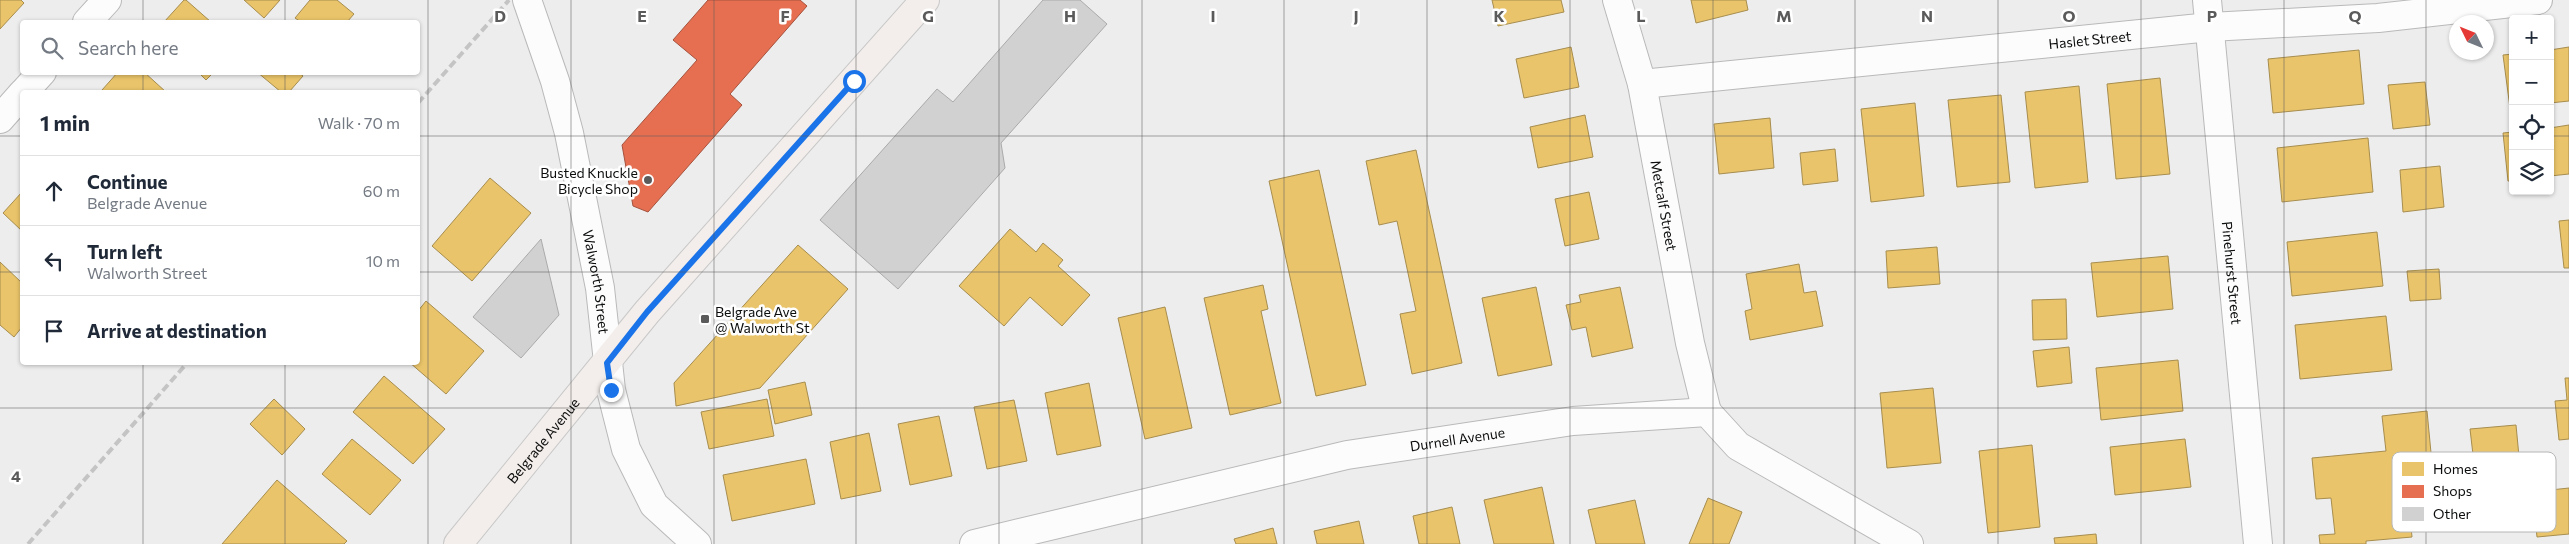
<!DOCTYPE html>
<meta charset="utf-8">
<style>
body{margin:0;font-family:Commissioner,sans-serif;background:#f2f2f3;color:#1f2937}
.controls{position:absolute;right:15px;top:15px;display:grid;overflow:hidden;border-radius:5px;box-shadow:0 1px 4px #0004}
.controls button{width:45px;height:45px;display:grid;place-items:center;padding:0;border:0;border-bottom:1px solid #e0e1e3;background:#fff;color:#1f2937;font:25px sans-serif}
.compass{position:absolute;left:2449px;top:15px;width:45px;height:45px;border-radius:50%;background:#fff;box-shadow:0 1px 4px #0004;rotate:313deg}
.stop{position:absolute;width:15px;height:15px;margin:-11px;border:4px solid #1a73e8;border-radius:50%;background:#fff}
.stop.end{background:#1a73e8;border-color:#fff;box-shadow:0 1px 5px #0008}
.list{margin:0;padding:0;list-style:none}
h2{display:flex;justify-content:space-between;align-items:center;height:65px;margin:0;padding:0 20px;font-size:21px}
h2 small{font-size:16px;font-weight:400;color:#747a83}
.list li{display:grid;grid-template-columns:32px 1fr auto;gap:15px;align-items:center;box-sizing:border-box;height:70px;padding:0 20px;border-top:1px solid #e0e1e3}
.list b{display:block;font-size:19px;white-space:nowrap}
.list p{margin:0;font-size:16px;white-space:nowrap;color:#747a83}
.list em{font-size:16px;font-style:normal;color:#747a83}
.icon{flex:none;width:28px;height:28px;fill:none;stroke:currentColor;stroke-width:2;stroke-linecap:round;stroke-linejoin:round}
.map{position:relative;flex:none;width:2569px;height:544px;overflow:hidden}
.search{position:absolute;background:#fff;box-shadow:0 1px 4px #0004;left:20px;top:20px;width:400px;height:55px;display:flex;align-items:center;gap:12px;box-sizing:border-box;padding:0 18px;border-radius:5px;color:#747a83;font-size:19px}
.panel{position:absolute;background:#fff;box-shadow:0 1px 4px #0004;left:20px;top:90px;width:400px;height:275px;border-radius:5px}
.map>svg:first-child{display:block}
.homes{fill:#e9c46a;stroke:#a78d4e}
.shops{fill:#e76f51;stroke:#a5523d}
.building{fill:#d1d1d1;stroke:#aaaaab}
.lines{fill:none;stroke-linecap:round;stroke-linejoin:round}
.minor-casing{stroke:#b9b9ba;stroke-width:30}
.tertiary-casing{stroke:#b9b9ba;stroke-width:30}
.primary-casing{stroke:#c8c8c8;stroke-width:30}
.minor{stroke:#fcfcfc;stroke-width:28}
.tertiary{stroke:#fcfcfc;stroke-width:28}
.primary{stroke:#f3eeeb;stroke-width:28}
.rail{stroke:#c4c4c4;stroke-width:4;stroke-dasharray:8 4;stroke-linecap:butt}
.route{stroke:#1a73e8;stroke-width:6}
.grid{fill:none;stroke:#5b5b5c;stroke-width:1;stroke-opacity:0.55}
.poi-dot{fill:#5b5b5c;stroke:#fff;stroke-width:2}
.labels{text-anchor:middle;dominant-baseline:central;stroke-width:5;stroke-linejoin:round;paint-order:stroke}
.street-label{font-size:14px;fill:#0c0d0d;stroke:#fff}
.poi-label{font-size:14px;fill:#0c0d0d;stroke:#fff;text-anchor:end}
.key{fill:#fff;stroke:#b6b6b6;stroke-width:1}
.key-label{font-size:14px;fill:#0c0d0d}
.grid-label{font-size:16px;text-anchor:middle;font-weight:bold;fill:#5b5b5c;stroke:#fff;stroke-width:5;stroke-linejoin:round;paint-order:stroke}
</style>
<div class="map">
<svg width="2569" height="544" viewBox="0 0 2569 544">
<rect width="100%" height="100%" fill="#ededee"/>
<!-- homes -->
<path class="homes" d="M0 0H21L24 3 0 29Z
M184 0H186L211 22H164Z
M244 0H280L264 18Z
M310 0H337L354 14 347 22H301L295 18Z
M1492 0H1561L1564 12 1498 26Z
M1691 0H1746L1748 10 1696 23Z
M1571 47 1579 87 1524 98 1516 59Z
M2569 47V101L2550 103V50Z
M2359 50 2364 104 2273 113 2268 59Z
M2513 54V108H2510L2503 55Z
M118 72H144L166 92H104L102 90Z
M198 72H214L206 80Z
M257 72H298L303 76 289 92H281Z
M2160 78 2170 174 2116 179 2107 84Z
M2425 82 2430 125 2393 129 2388 85Z
M2079 86 2088 182 2035 188 2025 92Z
M2001 95 2010 182 1957 187 1948 100Z
M1915 103 1924 196 1871 202 1861 109Z
M1585 115 1593 157 1538 168 1530 127Z
M1770 118 1774 168 1719 174 1714 124Z
M2569 125V174L2550 176V128Z
M2513 132V181H2508L2503 133Z
M2368 138 2373 192 2282 202 2277 148Z
M1835 149 1838 181 1803 185 1800 153Z
M1416 150 1462 363 1412 374 1400 314 1416 311 1397 221 1379 225 1366 161Z
M2440 166 2444 207 2403 212 2400 170Z
M1319 170 1366 385 1316 396 1269 181Z
M490 178 531 213 472 281 432 246Z
M22 192V231L3 213Z
M1589 192 1599 239 1565 246 1555 199Z
M2569 220V268H2564L2559 221Z
M1010 229 1036 252 1043 243 1063 260 1058 266 1090 295 1062 326 1030 297 1004 326 959 286Z
M2377 232 2383 286 2292 296 2287 242Z
M798 245 848 289 760 388 676 406 674 383Z
M1937 247 1940 284 1888 288 1886 251Z
M2168 256 2173 309 2097 317 2091 263Z
M0 262 22 283V327L14 337 0 325Z
M1799 264 1804 293 1816 291 1823 326 1750 340 1745 311 1752 309 1746 274Z
M2439 269 2441 299 2410 301 2407 271Z
M1263 285 1268 309 1261 311 1281 403 1230 415 1204 298Z
M1536 287 1552 365 1498 376 1482 298Z
M1620 287 1633 348 1592 357 1586 327 1572 330 1566 305 1581 302 1579 295Z
M2066 299 2067 339 2033 340 2032 300Z
M426 301 484 351 446 394 409 362H418V311Z
M1165 307 1192 428 1145 439 1118 318Z
M2386 316 2392 370 2300 379 2295 325Z
M2069 347 2072 383 2037 387 2033 351Z
M2178 360 2183 411 2101 420 2096 368Z
M384 376 445 429 413 464 353 412Z
M2565 378H2569V439L2559 440 2555 401 2567 400Z
M805 382 812 415 775 424 768 390Z
M1089 383 1101 446 1057 455 1045 393Z
M1933 388 1941 463 1887 468 1880 393Z
M274 399 305 429 282 455 250 424Z
M767 399 774 436 709 449 701 412Z
M1014 400 1027 461 987 469 974 407Z
M2427 411 2434 484 2407 487 2412 537 2366 541V544H2320L2319 535 2335 534 2331 498 2316 499 2312 458 2386 451 2382 416Z
M939 416 952 476 910 485 898 424Z
M2516 425 2520 467 2475 472 2470 429Z
M869 433 881 491 841 499 830 442Z
M352 439 401 480 370 515 322 474Z
M2185 439 2191 487 2115 495 2110 447Z
M2032 445 2040 527 1988 533 1979 451Z
M806 459 815 504 732 521 723 475Z
M277 480 347 541 344 544H222Z
M1542 487 1554 544H1494L1484 500Z
M2569 488V534L2537 537 2532 492Z
M1708 498 1742 512 1729 544H1689Z
M1635 500 1645 544H1596L1588 510Z
M1452 507 1460 544H1419L1413 516Z
M1359 521 1364 544H1317L1314 531Z
M1273 528 1277 544H1236L1234 539Z
M2096 534 2097 544H2055L2054 538Z"/>
<!-- shops -->
<path class="shops" d="M708 0H800L807 6 730 94 742 105 648 212 633 206 622 145 697 60 673 40Z"/>
<!-- building -->
<path class="building" d="M1043 0H1080L1107 24 1001 143 1005 168 898 289 820 220 937 89 953 102Z
M541 239 559 315 521 358 473 317Z"/>
<g class="lines">
<defs>
<g id="minor">
<path id="s1" d="M1617 0 1642 84 1690 343 1707 412"/>
<path id="s2" d="M2207 0 2258 544"/>
<path d="M87 22 107 0"/>
<path id="s3" d="M1642 84 2210 27 2378 18 2538 0"/>
<path d="M24 92 42 72"/>
<path d="M0 119 22 94"/>
<path id="s4" d="M974 544 1347 455 1573 421 1707 412 1738 446 1909 544"/>
</g>
<g id="tertiary">
<path id="s5" d="M527 0 555 81 569 133 600 288 611 390 626 449 654 505 697 544"/>
</g>
<g id="primary">
<path id="s6" d="M458 544 647 312 925 0"/>
</g>
</defs>
<!-- minor casing -->
<use href="#minor" class="minor-casing"/>
<!-- tertiary casing -->
<use href="#tertiary" class="tertiary-casing"/>
<!-- primary casing -->
<use href="#primary" class="primary-casing"/>
<!-- minor -->
<use href="#minor" class="minor"/>
<!-- tertiary -->
<use href="#tertiary" class="tertiary"/>
<!-- primary -->
<use href="#primary" class="primary"/>
<!-- rail -->
<path class="rail" d="M418 103 509 0
M28 544 188 362"/>
</g>
<g class="lines">
<!-- route -->
<path class="route" d="M611 390 607 363 647 312 854 81"/>
</g>
<!-- grid -->
<path class="grid" d="M143 0V22M285 0V22M428 0V544M571 0V544M714 0V544M856 0V544M999 0V544M1142 0V544M1284 0V544M1427 0V544M1570 0V544M1713 0V544M1855 0V544M1998 0V544M2141 0V544M2284 0V544M2426 0V544M143 72V92M285 72V92M0 136H22M418 136H2513M2550 136H2569M0 272H22M418 272H2569M143 362V544M285 362V544M0 408H2569"/>
<!-- markers -->
<g class="poi-dot">
<circle cx="648" cy="180" r="5"/>
<rect x="700" y="314" width="10" height="10" rx="2.5"/>
</g>
<g class="labels">
<!-- street labels -->
<g class="street-label">
<text stroke="none"><textPath href="#s3" startOffset="450">Haslet Street</textPath></text>
<text stroke="none"><textPath href="#s1" startOffset="211">Metcalf Street</textPath></text>
<text stroke="none"><textPath href="#s2" startOffset="274">Pinehurst Street</textPath></text>
<text stroke="none"><textPath href="#s5" startOffset="291">Walworth Street</textPath></text>
<text stroke="none"><textPath href="#s4" startOffset="495">Durnell Avenue</textPath></text>
<text stroke="none"><textPath href="#s6" startOffset="134">Belgrade Avenue</textPath></text>
</g>
<!-- poi labels -->
<g class="poi-label">
<text x="638" y="172">Busted Knuckle<tspan x="638" dy="16">Bicycle Shop</tspan></text>
<text x="715" y="311" text-anchor="start">Belgrade Ave<tspan x="715" dy="16">@ Walworth St</tspan></text>
</g>
</g>
<!-- legend -->
<rect x="2392" y="452" width="164" height="80" rx="8" class="key"/>
<rect x="2402" y="462" width="22" height="14" fill="#e9c46a"/>
<rect x="2402" y="485" width="22" height="13" fill="#e76f51"/>
<rect x="2402" y="507" width="22" height="14" fill="#d1d1d1"/>
<g class="key-label">
<text x="2433" y="474">Homes</text>
<text x="2433" y="496">Shops</text>
<text x="2433" y="519">Other</text>
</g>
<g class="grid-label">
<text x="500" y="22">D</text>
<text x="642" y="22">E</text>
<text x="785" y="22">F</text>
<text x="928" y="22">G</text>
<text x="1070" y="22">H</text>
<text x="1213" y="22">I</text>
<text x="1356" y="22">J</text>
<text x="1499" y="22">K</text>
<text x="1641" y="22">L</text>
<text x="1784" y="22">M</text>
<text x="1927" y="22">N</text>
<text x="2069" y="22">O</text>
<text x="2212" y="22">P</text>
<text x="2355" y="22">Q</text>
<text x="16" y="482">4</text>
</g>
</svg>
<div class="controls">
<button>+</button>
<button>−</button>
<button><svg class="icon" aria-label="locate" viewBox="0 0 24 24"><circle cx="12" cy="12" r="6"/><path d="M12 2v4M12 18v4M2 12h4M18 12h4"/></svg></button>
<button><svg class="icon" aria-label="layers" viewBox="0 0 24 24"><path d="M12 4l9 5-9 5-9-5zM3 14l9 5 9-5"/></svg></button>
</div>
<svg class="compass" viewBox="-18 -18 36 36"><path d="M0-13l5 13h-10z" fill="#e53935"/><path d="M0 13l5-13h-10z" fill="#747a83"/></svg>
<div class="stop" style="left:854px;top:81px"></div>
<div class="stop end" style="left:611px;top:390px"></div>
<div class="search"><svg class="icon" aria-label="search" viewBox="0 0 24 24"><circle cx="10" cy="10" r="6"/><path d="M15 15l6 6"/></svg>Search here</div>
<section class="panel">
<h2>1 min<small>Walk · 70 m</small></h2>
<ul class="list">
<li><svg class="icon" aria-label="ahead" viewBox="0 0 24 24"><path d="M12 20V5M6 11l6-6 6 6"/></svg><div><b>Continue</b><p>Belgrade Avenue</p></div><em>60 m</em></li>
<li><svg class="icon" aria-label="left" viewBox="0 0 24 24"><path d="M17 20v-9H6M10 6l-5 5 5 5"/></svg><div><b>Turn left</b><p>Walworth Street</p></div><em>10 m</em></li>
<li><svg class="icon" aria-label="arrive" viewBox="0 0 24 24"><path d="M6 21V4h12l-3 4 3 4H6"/></svg><div><b>Arrive at destination</b></div></li>
</ul>
</section>
</div>
